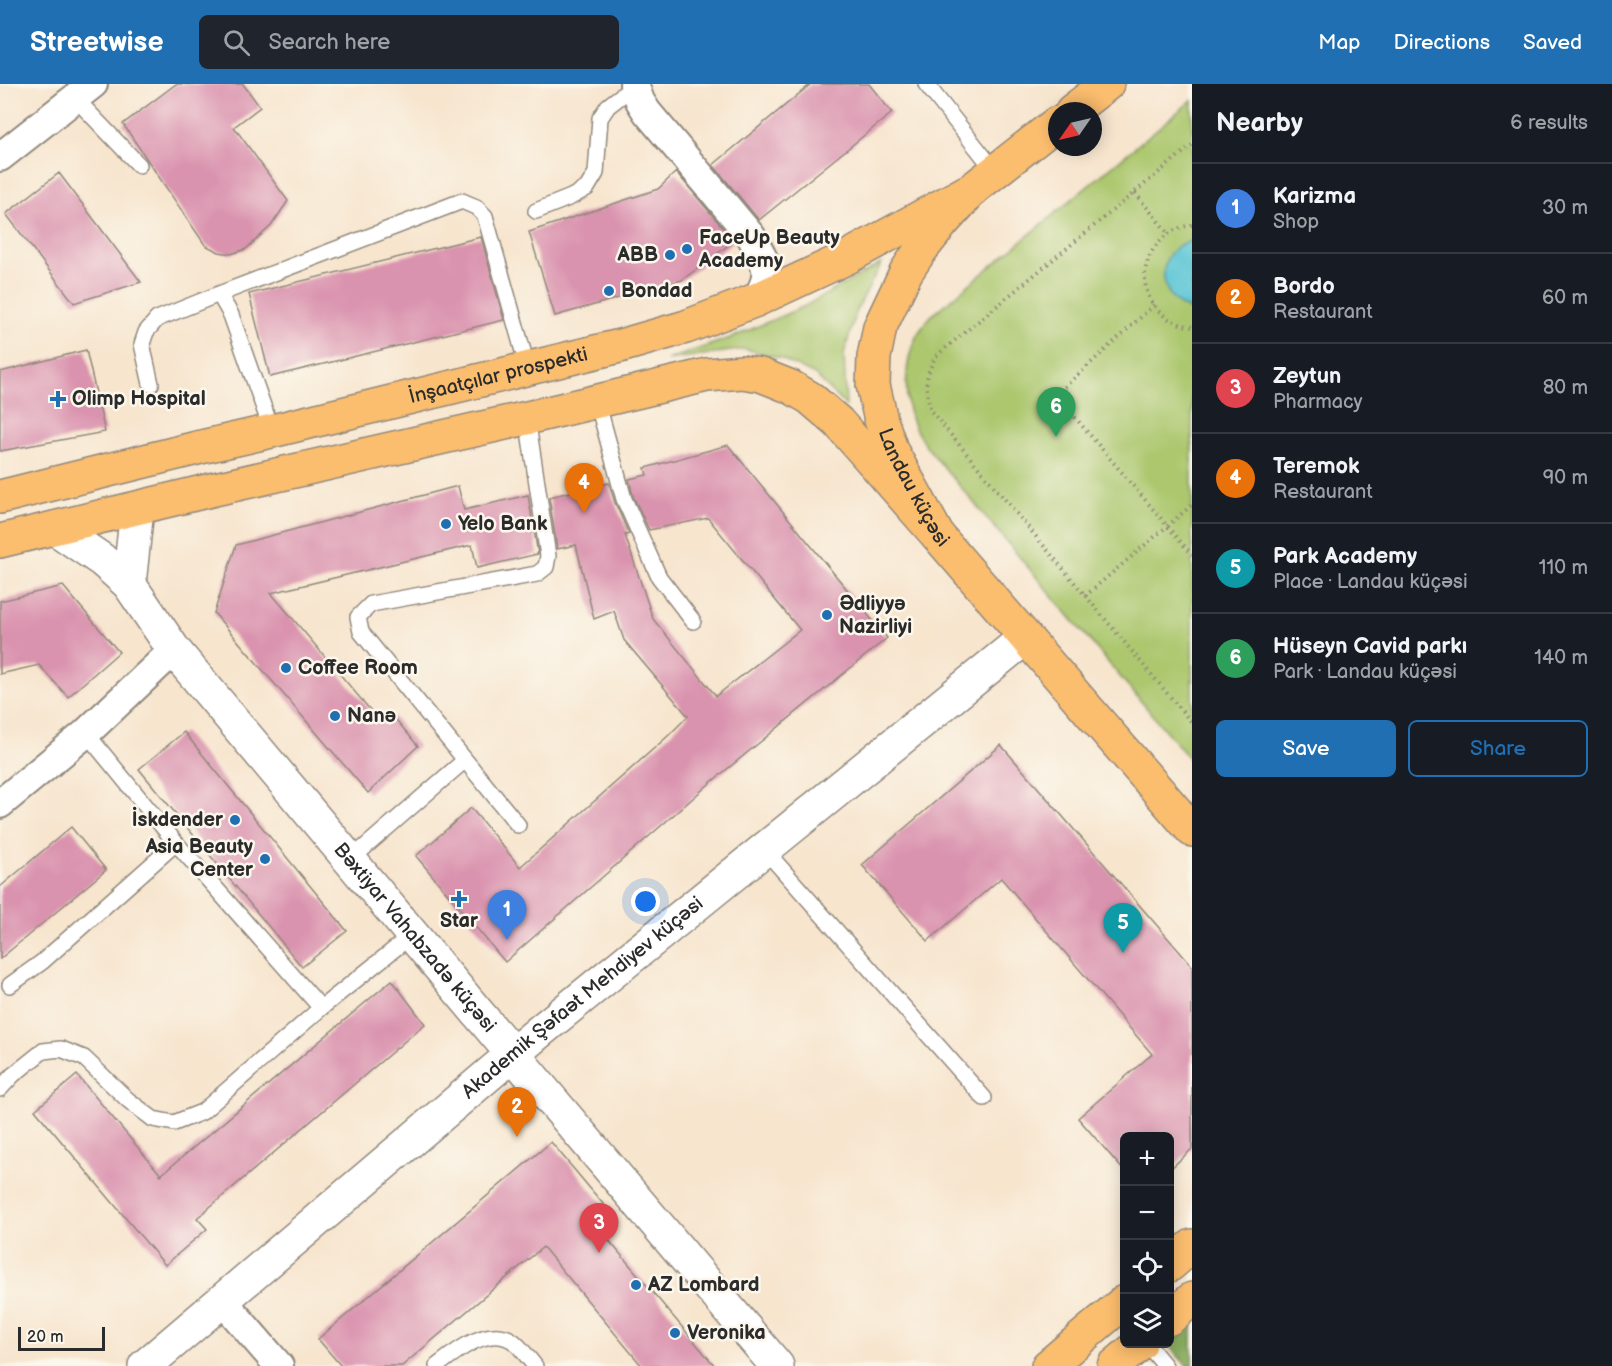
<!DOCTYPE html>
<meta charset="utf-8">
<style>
body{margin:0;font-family:"Balsamiq Sans",sans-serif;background:#20242c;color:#f1f3f6}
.controls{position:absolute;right:18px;bottom:18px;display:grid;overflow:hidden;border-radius:9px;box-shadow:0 3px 15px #0003}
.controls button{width:54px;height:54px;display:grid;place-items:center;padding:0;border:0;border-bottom:2px solid #363941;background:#171b24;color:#f1f3f6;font:30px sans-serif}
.compass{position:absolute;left:1048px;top:18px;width:54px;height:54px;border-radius:50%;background:#171b24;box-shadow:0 3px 15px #0003;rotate:236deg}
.scale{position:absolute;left:18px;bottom:15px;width:87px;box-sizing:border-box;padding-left:6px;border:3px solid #2b2b2b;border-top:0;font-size:16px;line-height:21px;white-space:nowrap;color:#2b2b2b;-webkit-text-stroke:4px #fbf7ec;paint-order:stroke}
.you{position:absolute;left:646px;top:818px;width:21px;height:21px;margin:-15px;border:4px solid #fff;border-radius:50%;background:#1a73e8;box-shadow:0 0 0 9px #1a73e833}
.badge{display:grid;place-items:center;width:39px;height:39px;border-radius:50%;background:#1f6fb2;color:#fff;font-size:20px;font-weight:700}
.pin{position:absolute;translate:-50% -50px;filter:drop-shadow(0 2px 3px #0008)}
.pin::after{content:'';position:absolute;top:32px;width:21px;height:18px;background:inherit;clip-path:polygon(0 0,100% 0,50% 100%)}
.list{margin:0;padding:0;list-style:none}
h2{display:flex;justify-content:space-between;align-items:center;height:78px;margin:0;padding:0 24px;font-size:26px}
h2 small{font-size:20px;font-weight:400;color:#9ea1a6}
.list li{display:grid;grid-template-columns:39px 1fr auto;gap:18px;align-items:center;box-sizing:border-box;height:90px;padding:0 24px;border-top:2px solid #363941}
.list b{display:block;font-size:22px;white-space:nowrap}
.list p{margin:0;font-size:20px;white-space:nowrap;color:#9ea1a6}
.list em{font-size:20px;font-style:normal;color:#9ea1a6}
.actions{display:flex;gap:12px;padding:18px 24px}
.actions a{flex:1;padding:14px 0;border:2px solid #1f6fb2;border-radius:9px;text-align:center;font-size:21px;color:#1f6fb2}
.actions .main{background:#1f6fb2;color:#fff}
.icon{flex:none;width:33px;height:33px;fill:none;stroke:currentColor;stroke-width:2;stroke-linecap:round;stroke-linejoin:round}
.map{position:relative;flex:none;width:1192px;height:1282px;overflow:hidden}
header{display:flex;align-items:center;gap:36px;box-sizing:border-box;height:84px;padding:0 30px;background:#1f6fb2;color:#fff}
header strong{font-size:28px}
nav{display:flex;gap:33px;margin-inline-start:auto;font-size:21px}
.search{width:420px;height:54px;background:#20242c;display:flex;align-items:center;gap:15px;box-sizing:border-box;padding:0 21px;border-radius:9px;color:#9ea1a6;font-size:22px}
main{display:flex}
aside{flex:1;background:#171b24}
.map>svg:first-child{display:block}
.green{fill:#acc76e;stroke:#6c794c;stroke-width:1.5}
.forest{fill:#89ac61;stroke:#5a6c46;stroke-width:1.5}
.water{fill:#5bc6d5;stroke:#437880;stroke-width:1.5}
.building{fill:#da93ae}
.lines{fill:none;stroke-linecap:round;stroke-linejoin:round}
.service-casing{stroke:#91887c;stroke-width:18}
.minor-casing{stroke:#91887c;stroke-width:32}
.tertiary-casing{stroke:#91887c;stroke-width:36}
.primary-casing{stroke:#91887c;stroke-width:36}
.path{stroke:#91887c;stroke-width:4;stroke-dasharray:1.5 4.5;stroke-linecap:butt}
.service{stroke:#fff;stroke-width:15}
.minor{stroke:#fff;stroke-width:28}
.tertiary{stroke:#fff;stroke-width:33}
.primary{stroke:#fbbd6e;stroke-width:33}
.poi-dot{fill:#1f6fb2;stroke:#fbf7ec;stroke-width:2}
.labels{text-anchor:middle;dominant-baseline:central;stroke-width:5;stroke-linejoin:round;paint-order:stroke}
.poi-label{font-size:20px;font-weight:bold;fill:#2b2b2b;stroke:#fbf7ec;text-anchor:start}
.street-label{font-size:20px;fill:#2b2b2b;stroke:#fbf7ec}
</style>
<header>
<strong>Streetwise</strong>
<div class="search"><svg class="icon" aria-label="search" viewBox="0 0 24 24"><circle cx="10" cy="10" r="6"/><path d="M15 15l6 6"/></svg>Search here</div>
<nav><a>Map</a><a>Directions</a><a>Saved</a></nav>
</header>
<main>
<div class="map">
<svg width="1192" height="1282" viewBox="0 0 1192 1282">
<rect width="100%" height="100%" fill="#fbf7ec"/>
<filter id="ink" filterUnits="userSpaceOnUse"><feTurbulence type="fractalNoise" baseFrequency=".0167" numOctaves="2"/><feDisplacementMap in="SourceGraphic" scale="12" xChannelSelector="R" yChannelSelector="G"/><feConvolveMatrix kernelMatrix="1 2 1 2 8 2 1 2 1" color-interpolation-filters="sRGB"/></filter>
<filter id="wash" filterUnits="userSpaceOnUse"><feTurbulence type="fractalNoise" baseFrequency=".008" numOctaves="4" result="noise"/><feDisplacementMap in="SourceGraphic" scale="24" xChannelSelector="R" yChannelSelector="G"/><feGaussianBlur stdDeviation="1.35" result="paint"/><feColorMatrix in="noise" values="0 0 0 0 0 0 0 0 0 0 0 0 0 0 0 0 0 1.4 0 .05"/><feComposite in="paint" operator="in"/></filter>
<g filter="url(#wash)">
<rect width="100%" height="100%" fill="#f7e5ce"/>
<!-- green -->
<path class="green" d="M1192 16V678L926 362C922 356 917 349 914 342 903 317 904 276 917 251 921 245 926 238 931 232Z
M882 179 857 225 844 270 846 322 815 291 780 274 745 265 667 276 733 253 805 222Z"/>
<!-- forest -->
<path class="forest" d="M1192 1240V1282H1187L1168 1261Z"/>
<!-- water -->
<path class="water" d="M1192 157V226C1163 220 1153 180 1178 162 1182 159 1188 158 1192 157Z"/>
<g id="blocks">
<!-- building -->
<path class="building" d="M176 0H243L260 23 234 43 288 117 271 142 246 165 231 170 219 168 205 161 123 40Z
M811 0H869L892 29 759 136 713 81Z
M676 88 734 157 682 196 555 232 529 148 658 105Z
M59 89 141 198 74 219 6 130Z
M481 153 504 236 270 293 249 210Z
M86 266 105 348 0 367V288Z
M728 361 887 554 709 700 505 878 416 772 471 724 520 783 668 652 688 632 624 556 614 527 594 535 576 461 557 465 549 413 609 399 615 419 629 450 625 451 653 535 716 612 800 546 708 434 649 446 633 412 629 395 647 391 645 384Z
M458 402 464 426 528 411 538 470 477 484 472 461 271 509 382 640 392 631 418 662 368 709 214 529 236 461Z
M63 502 119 568 68 613 39 581 0 590V517Z
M184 648 347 847 302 883 139 685Z
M1001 661 1192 882V1065L1170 1085V1053H1125V1088L1078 1034 1152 970 1001 794 928 857 862 781Z
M71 743 106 786 0 875V803Z
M392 896 425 940 197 1134 207 1145 165 1181 35 1026 77 991 161 1091Z
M551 1058 609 1127 595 1140 715 1282H642L543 1163 402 1282H341L318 1255Z"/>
</g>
</g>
<g filter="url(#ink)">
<use href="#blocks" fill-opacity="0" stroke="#91887c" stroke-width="1.5"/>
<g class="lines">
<defs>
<path id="service" d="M926 0 995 87
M75 14 139 81
M536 127 571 113 587 104 596 89 600 34 608 22 634 2
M219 210 231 231 272 347
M151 300 142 260 146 248 157 235 219 210 462 117 476 123 485 132 528 285
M597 317 624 415 659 493 693 537
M86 649 176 759 321 924
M518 741 361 548 358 533 371 520 537 490 546 483 548 472 527 334
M764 765 984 1014
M350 776 465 676
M10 901 42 878 176 759
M0 1005 13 991 43 967 61 965 84 974 128 1016 153 1035 174 1039 202 1028 321 924 412 851
M1147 1260 1165 1282
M437 1282C455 1268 489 1240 513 1257 520 1262 529 1275 535 1282"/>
<path id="minor" d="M634 0 640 17 647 28 751 152C766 180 774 188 756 216
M0 73 93 0
M0 720 86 649 174 566
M223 1217 279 1282"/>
<g id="tertiary">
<path id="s1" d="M55 444 102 476 129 500 174 566 477 928 777 1282"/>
<path d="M129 500 137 425"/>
<path id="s2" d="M145 1282 539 948 1025 554"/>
</g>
<g id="primary">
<path d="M1072 27 1107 0"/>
<path id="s3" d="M1057 39 974 104 943 138 920 167 906 188 880 243 874 273 873 301 881 336 892 368 938 452 1192 746"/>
<path id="s4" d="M0 413 201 363 272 347 620 262 686 243 756 216 846 174 974 104"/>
<path d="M0 457 215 405 527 334 707 291 742 288 761 291 791 303 810 314 838 338 938 452"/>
<path d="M1170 1181 1192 1162"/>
<path d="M1170 1234 1192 1215"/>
<path d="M1048 1282 1124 1218"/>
<path d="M1114 1282 1140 1260"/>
</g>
</defs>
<!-- service casing -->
<use href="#service" class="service-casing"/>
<!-- minor casing -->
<use href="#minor" class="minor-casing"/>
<!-- tertiary casing -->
<use href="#tertiary" class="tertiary-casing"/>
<!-- primary casing -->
<use href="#primary" class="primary-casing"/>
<!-- path -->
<path class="path" d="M1192 61 936 272C924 294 925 302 931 327L1192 639
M1135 109 1168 149
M1192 141C1146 147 1127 205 1166 233 1174 239 1183 241 1192 243
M1154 221 1056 311 1192 471
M1085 512 1192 421
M691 1253 704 1243"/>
<!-- service -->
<use href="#service" class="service"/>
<!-- minor -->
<use href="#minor" class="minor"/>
<!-- tertiary -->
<use href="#tertiary" class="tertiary"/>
<!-- primary -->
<use href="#primary" class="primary"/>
</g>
</g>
<!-- markers -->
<g class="poi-dot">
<circle cx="687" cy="165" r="6"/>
<circle cx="670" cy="171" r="6"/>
<circle cx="609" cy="207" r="6"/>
<path d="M55 306h6v6h6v6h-6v6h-6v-6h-6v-6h6z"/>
<circle cx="446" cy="440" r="6"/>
<circle cx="827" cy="531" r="6"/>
<circle cx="286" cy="584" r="6"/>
<circle cx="335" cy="632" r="6"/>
<circle cx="235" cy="736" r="6"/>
<circle cx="265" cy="775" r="6"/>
<path d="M456 806h6v6h6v6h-6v6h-6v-6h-6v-6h6z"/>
<circle cx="636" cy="1201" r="6"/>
<circle cx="675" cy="1249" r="6"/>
</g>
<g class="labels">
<!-- poi labels -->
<g class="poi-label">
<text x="699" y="154">FaceUp Beauty<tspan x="699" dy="23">Academy</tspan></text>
<text x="658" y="171" text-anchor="end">ABB</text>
<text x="621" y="207">Bondad</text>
<text x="72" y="315">Olimp Hospital</text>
<text x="458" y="440">Yelo Bank</text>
<text x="839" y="520">Ədliyyə<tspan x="839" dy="23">Nazirliyi</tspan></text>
<text x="298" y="584">Coffee Room</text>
<text x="347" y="632">Nanə</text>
<text x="223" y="736" text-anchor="end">İskdender</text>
<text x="253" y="763" text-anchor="end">Asia Beauty<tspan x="253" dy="23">Center</tspan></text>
<text x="459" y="837" text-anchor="middle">Star</text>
<text x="648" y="1201">AZ Lombard</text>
<text x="687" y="1249">Veronika</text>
</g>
<!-- street labels -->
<g class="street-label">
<text stroke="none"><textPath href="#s4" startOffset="513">İnşaatçılar prospekti</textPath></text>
<text stroke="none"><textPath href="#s3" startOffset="444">Landau küçəsi</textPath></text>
<text stroke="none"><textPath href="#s1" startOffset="548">Bəxtiyar Vahabzadə küçəsi</textPath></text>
<text stroke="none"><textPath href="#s2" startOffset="572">Akademik Şəfaət Mehdiyev küçəsi</textPath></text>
</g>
</g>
</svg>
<div class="controls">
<button>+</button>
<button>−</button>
<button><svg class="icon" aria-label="locate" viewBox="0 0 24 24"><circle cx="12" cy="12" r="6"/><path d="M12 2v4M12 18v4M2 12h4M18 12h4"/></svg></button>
<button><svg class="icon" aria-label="layers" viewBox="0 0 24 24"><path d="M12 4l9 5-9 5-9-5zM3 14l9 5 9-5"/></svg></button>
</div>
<svg class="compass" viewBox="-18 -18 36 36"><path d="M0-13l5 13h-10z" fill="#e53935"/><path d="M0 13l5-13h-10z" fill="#9ea1a6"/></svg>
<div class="scale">20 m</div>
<div class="you"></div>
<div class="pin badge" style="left:507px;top:856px;background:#3f7fe0">1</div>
<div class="pin badge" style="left:517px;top:1053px;background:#e8710a">2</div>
<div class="pin badge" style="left:599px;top:1169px;background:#e0444e">3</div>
<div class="pin badge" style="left:584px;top:429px;background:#e8710a">4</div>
<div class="pin badge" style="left:1123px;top:869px;background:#0f9aa8">5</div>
<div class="pin badge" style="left:1056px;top:353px;background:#2e9e5b">6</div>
</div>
<aside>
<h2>Nearby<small>6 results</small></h2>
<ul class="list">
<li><span class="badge" style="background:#3f7fe0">1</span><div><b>Karizma</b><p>Shop</p></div><em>30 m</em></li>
<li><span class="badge" style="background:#e8710a">2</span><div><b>Bordo</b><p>Restaurant</p></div><em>60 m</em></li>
<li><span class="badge" style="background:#e0444e">3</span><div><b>Zeytun</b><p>Pharmacy</p></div><em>80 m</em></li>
<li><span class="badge" style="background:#e8710a">4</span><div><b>Teremok</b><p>Restaurant</p></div><em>90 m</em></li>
<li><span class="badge" style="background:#0f9aa8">5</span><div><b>Park Academy</b><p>Place · Landau küçəsi</p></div><em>110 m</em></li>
<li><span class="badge" style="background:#2e9e5b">6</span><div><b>Hüseyn Cavid parkı</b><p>Park · Landau küçəsi</p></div><em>140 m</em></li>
</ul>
<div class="actions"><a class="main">Save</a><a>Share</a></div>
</aside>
</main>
